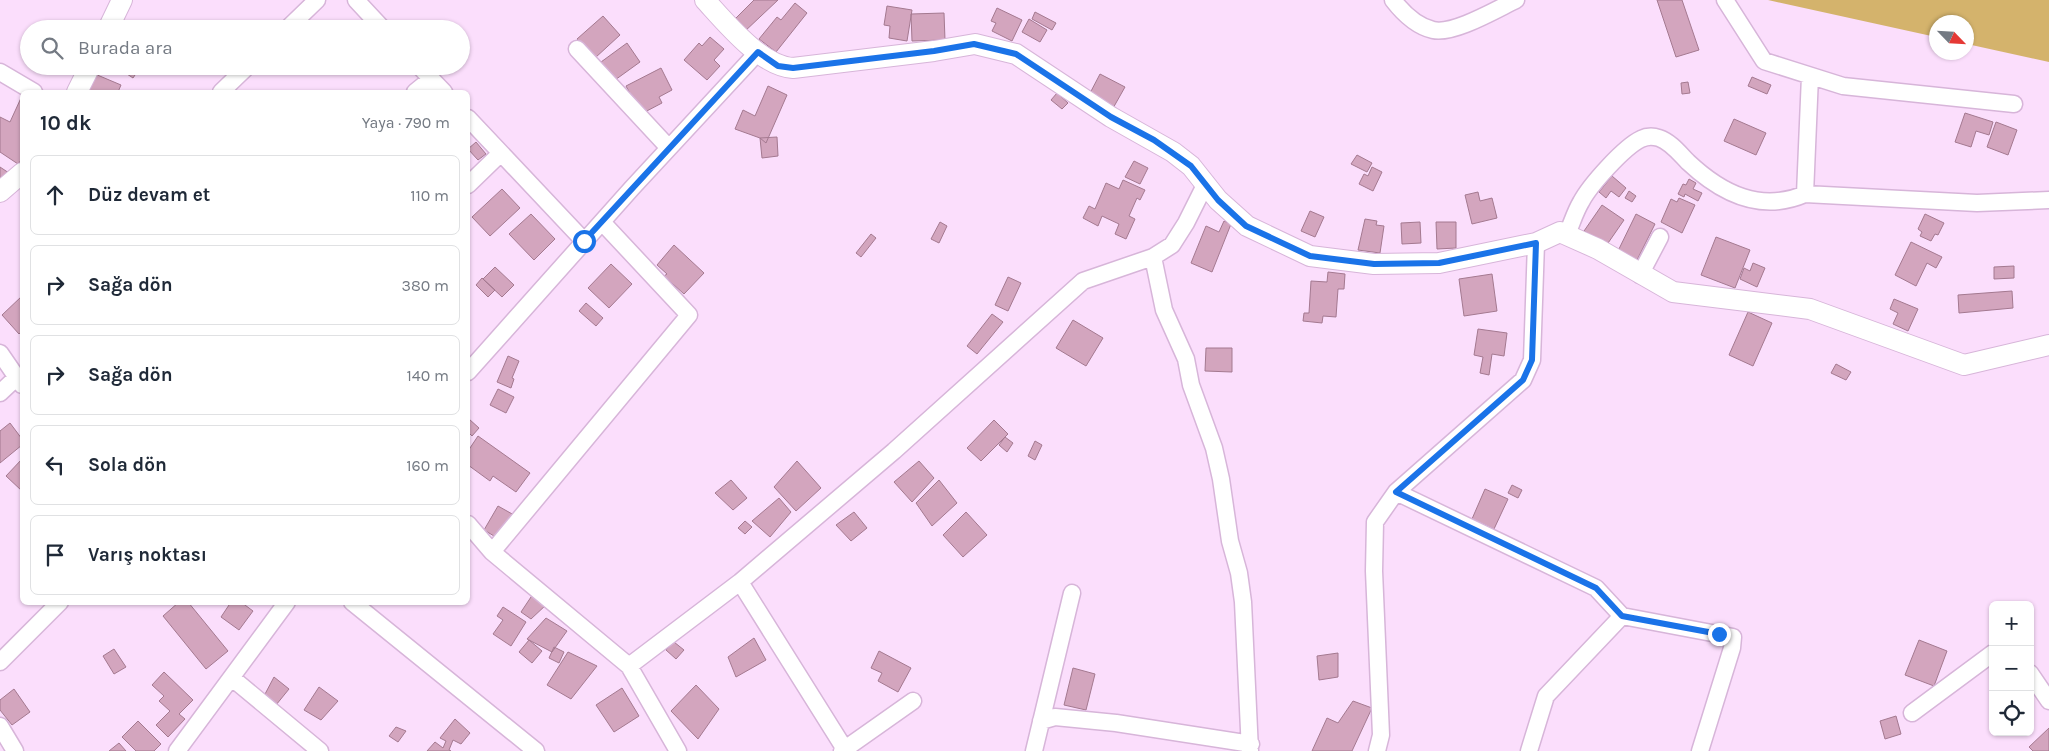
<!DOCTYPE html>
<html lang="tr">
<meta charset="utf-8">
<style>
body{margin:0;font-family:Karla,sans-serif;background:#f2f2f3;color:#1f2937}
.controls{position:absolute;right:15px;bottom:15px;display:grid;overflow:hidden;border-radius:8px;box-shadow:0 1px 4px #0004}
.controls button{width:45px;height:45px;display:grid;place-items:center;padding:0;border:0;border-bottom:1px solid #e0e1e3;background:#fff;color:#1f2937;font:25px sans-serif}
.compass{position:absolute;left:1929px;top:15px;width:45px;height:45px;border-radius:50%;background:#fff;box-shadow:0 1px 4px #0004;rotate:115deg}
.stop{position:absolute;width:15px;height:15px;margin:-11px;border:4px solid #1a73e8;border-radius:50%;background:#fff}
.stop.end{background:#1a73e8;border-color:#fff;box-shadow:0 1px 5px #0008}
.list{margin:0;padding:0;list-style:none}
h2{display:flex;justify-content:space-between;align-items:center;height:65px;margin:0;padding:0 20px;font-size:21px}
h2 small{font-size:16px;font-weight:400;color:#747a83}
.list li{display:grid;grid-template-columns:32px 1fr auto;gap:15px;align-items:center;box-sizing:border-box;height:80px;margin:0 10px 10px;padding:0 10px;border:1px solid #e0e1e3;border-radius:8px}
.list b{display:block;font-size:19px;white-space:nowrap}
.list em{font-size:16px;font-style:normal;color:#747a83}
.icon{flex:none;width:28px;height:28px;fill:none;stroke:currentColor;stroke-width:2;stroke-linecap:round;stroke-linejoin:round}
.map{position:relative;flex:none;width:2049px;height:751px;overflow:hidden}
.search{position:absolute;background:#fff;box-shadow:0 1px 4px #0004;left:20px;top:20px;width:450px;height:55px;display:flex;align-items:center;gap:12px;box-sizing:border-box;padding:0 18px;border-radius:28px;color:#747a83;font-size:19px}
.panel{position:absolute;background:#fff;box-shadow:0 1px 4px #0004;left:20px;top:90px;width:450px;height:515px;border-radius:8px}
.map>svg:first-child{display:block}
.green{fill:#d4b36c}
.building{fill:#d3a5be;stroke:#a47990}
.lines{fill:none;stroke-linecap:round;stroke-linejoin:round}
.minor-casing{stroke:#d7b5d9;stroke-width:19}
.tertiary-casing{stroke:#d7b5d9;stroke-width:22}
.minor{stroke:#fff;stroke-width:16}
.tertiary{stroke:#fff;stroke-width:20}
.route{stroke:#1a73e8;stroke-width:6}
</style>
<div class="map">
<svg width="2049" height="751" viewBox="0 0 2049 751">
<rect width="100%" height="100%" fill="#fbdefc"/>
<!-- green -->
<path class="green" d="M1768 0H2049V62L1967 44 1966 22H1936V37Z"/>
<!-- building -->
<path class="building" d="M754 0H778L743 33 732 22Z
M1657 0H1682L1699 50 1676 57Z
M795 3 807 13 776 52 759 39 777 17 781 20Z
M887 6 912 10 907 41 889 38 890 26 884 25Z
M997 8 1022 20 1012 41 992 31 996 23 991 21Z
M1035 12 1056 23 1052 30 1032 19Z
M944 13 945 40 912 41 911 14Z
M603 16 620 35 595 58 577 39Z
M1029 19 1047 30 1040 42 1022 32Z
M710 37 724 49 714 60 720 66 707 80 684 60 699 43 702 46Z
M627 43 640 62 615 80 601 62Z
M115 66H141L133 78Z
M661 68 672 90 659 97 662 103 641 114 626 86Z
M95 74 121 85 118 92H87Z
M1100 74 1125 87 1112 110 1088 97Z
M1752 77 1771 85 1767 94 1748 86Z
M1688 82 1690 93 1682 94 1681 83Z
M768 86 787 95 766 143 760 138 735 129 743 110 755 116Z
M1057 93 1068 103 1062 109 1051 100Z
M21 98 22 159 18 164 0 152V117L10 122Z
M1965 113 1993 122 1989 135 1976 131 1971 147 1955 142Z
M1734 119 1766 133 1756 155 1724 141Z
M1996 122 2017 130 2008 155 1987 147Z
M777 137 778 156 762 158 760 138Z
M476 142 486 154 478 160 468 149Z
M1357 155 1372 163 1367 172 1351 164Z
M1134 161 1148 168 1140 184 1125 177Z
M0 167 9 173 0 186Z
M1372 167 1382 172 1373 191 1359 184 1364 174 1368 176Z
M1612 176 1626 188 1619 197 1611 191 1606 198 1599 192Z
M1689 179 1696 183 1693 189 1702 193 1698 201 1685 194 1684 197 1678 194 1683 184 1686 185Z
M1123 180 1145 190 1140 200 1137 198 1129 216 1135 219 1126 239 1115 234 1119 224 1102 216 1098 226 1083 218 1089 206 1095 209 1106 183 1119 189Z
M502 189 520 208 490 236 472 217Z
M1629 191 1636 196 1632 202 1625 198Z
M1478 192 1480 201 1492 198 1497 218 1472 224 1465 195Z
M1679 198 1695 205 1682 233 1661 222 1671 199 1677 202Z
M1602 205 1624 220 1606 246 1584 231Z
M1310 211 1324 217 1315 237 1301 231Z
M531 214 555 239 534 260 509 234Z
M1636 214 1655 224 1636 262 1617 253Z
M1925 214 1944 223 1938 235 1935 234 1931 241 1920 236 1922 232 1918 229Z
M1365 219 1377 221 1376 225 1384 226 1380 253 1358 250Z
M1224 221 1231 224 1212 272 1191 263 1206 226 1219 232Z
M940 222 947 226 939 243 931 239Z
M1420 222 1421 243 1402 244 1401 223Z
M1436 222H1456V248L1437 249Z
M871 234 876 238 861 257 856 253Z
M1716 237 1750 250 1735 288 1701 275Z
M1911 242 1942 257 1936 268 1927 263 1916 286 1895 275Z
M674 245 704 273 684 294 664 276 667 274 657 265Z
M1753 263 1765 268 1757 287 1740 279 1744 268 1750 271Z
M611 264 632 284 609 308 588 288Z
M2014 266V278L1994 279V267Z
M495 267 514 285 502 297 483 279Z
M1328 272 1345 274 1344 289H1338L1336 317 1323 316 1322 323 1303 321 1304 313H1309L1311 281 1327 282Z
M1492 274 1497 311 1464 316 1459 279Z
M1008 277 1021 283 1008 311 995 305Z
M482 278 495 290 488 297 476 285Z
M2012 291 2013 308 1959 313 1958 295Z
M22 296V331L19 334 2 315Z
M1894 299 1918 309 1908 331 1893 324 1898 313 1890 309Z
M586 303 603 318 596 326 579 311Z
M1748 312 1772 323 1753 366 1729 355Z
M992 314 1003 322 977 354 967 346Z
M1073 320 1103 338 1086 366 1056 348Z
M1478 329 1507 333 1504 356 1492 354 1489 375 1480 373 1483 357 1474 355Z
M1206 348H1232V372L1205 371Z
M508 356 519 361 512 378 514 379 511 388 497 382Z
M1836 364 1851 372 1846 380 1831 373Z
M498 389 514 397 506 413 490 405Z
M469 419 479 428 472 436 468 432Z
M994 420 1008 434 981 461 967 448Z
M10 423 22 439V445L0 463V431Z
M478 436 530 473 516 492 493 476 490 481 468 465V451Z
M1005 437 1013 443 1007 452 999 445Z
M1035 441 1042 445 1035 460 1028 456Z
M22 459V491L6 476Z
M797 461 821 488 796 511 774 487Z
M919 461 934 478 912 502 894 482Z
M731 480 747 498 733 510 715 493Z
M939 480 957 503 932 526 916 503Z
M1512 485 1522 490 1518 498 1508 493Z
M1485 489 1508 499 1494 529 1472 519Z
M779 498 791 512 770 537 752 521Z
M498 506 514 515 499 539 484 530Z
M854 512 867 528 851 541 836 525Z
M966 512 987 535 963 557 943 535Z
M745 521 752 527 745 534 738 528Z
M533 594 547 604 531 619 521 612Z
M179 602H188L228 651 206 669 163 616Z
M231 602H241L253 611 239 630 221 617Z
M503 607 526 622 511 646 493 634 503 620 497 616Z
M546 618 567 631 552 652 527 639Z
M754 638 766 660 736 677 728 657Z
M529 640 542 651 532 663 519 652Z
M1919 640 1947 651 1934 686 1905 675Z
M674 642 684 650 676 659 666 650Z
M554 647 564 652 559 663 549 658Z
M114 649 126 667 114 674 103 656Z
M879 651 911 668 898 692 878 681 882 673 871 668Z
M568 652 597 666 571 699 547 685Z
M1338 653V677L1319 680 1317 656Z
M1073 668 1095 674 1086 710 1064 705Z
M164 672 193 700 179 714 185 719 168 737 156 725 170 711 159 701 164 696 152 685Z
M274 677 289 689 276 705 264 696Z
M696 685 719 709 698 739 671 711Z
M319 687 338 701 321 720 304 710Z
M622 688 639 716 614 732 596 705Z
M14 689 30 712 12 725 0 710V700Z
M1353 701 1372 708 1352 751H1312L1327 718 1338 723Z
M1896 716 1901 734 1885 739 1880 721Z
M455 719 470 733 461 744 453 740 449 750 451 751H427L435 742 443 748 446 741 440 738Z
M138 721 161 744 154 751H136L122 737Z
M396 727 406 731 398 742 389 736Z
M2049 728V751H2033L2029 747Z
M119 743 126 751H109Z"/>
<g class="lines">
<defs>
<path id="minor" d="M356 0 383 29
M1393 0C1403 13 1416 26 1433 30 1453 35 1497 9 1516 0
M1725 0 1764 61 1843 86 2014 104
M287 29 317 0
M577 49 669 148
M419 66 444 92
M0 72 34 92
M221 92 248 66
M415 92 431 79
M468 118 584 241
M468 185 501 153
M1805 194 1810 76
M1567 234C1572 223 1575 212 1581 202 1590 185 1624 147 1641 139 1647 136 1653 136 1659 138 1671 142 1680 154 1688 162 1722 194 1761 213 1805 194L1977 203 2049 200
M1153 257 1164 310 1186 359 1191 385 1214 448 1221 479 1230 541 1239 573 1243 602 1250 751
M1640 275 1660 237
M0 353 22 385
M468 372 632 188 758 52
M0 393 17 377
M1396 492 1596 588 1622 616
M468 524 492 552 629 666 678 751
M492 552 689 315 602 222
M740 582 846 751
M352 602 536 751
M0 662 60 602
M629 666 740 582 894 451 1083 281 1153 257 1172 245 1186 223 1206 183
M2030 673 2049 701
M232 678 320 751
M1912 713 1993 653
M1041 721 1055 717 1116 723 1251 744
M0 726 15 751
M177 751 287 602
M842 751 913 701
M1034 751 1072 593
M1377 751 1381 735 1374 571 1375 522 1396 492 1523 380 1532 360 1536 243
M1529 751 1546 696 1622 616 1733 637 1732 648 1700 751"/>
<path id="tertiary" d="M705 0C726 23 761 66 793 68L934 51 975 44 1016 54 1111 117 1173 152 1191 166 1218 200 1247 226 1310 256 1374 264 1439 263 1536 243 1560 232 1598 249 1673 292 1810 309 1964 365 2049 345
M108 29 122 0
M77 92 90 66
M0 192 22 173"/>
</defs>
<!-- minor casing -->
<use href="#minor" class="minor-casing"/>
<!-- tertiary casing -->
<use href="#tertiary" class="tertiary-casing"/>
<!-- minor -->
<use href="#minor" class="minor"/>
<!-- tertiary -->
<use href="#tertiary" class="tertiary"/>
</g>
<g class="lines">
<!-- route -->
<path class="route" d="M584 241 758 52 778 66 793 68 934 51 974 44 1016 54 1111 117 1154 140 1191 166 1218 200 1246 226 1310 256 1374 264 1439 263 1536 243 1532 360 1523 380 1396 492 1596 588 1622 616 1719 634"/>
</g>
</svg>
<div class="controls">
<button>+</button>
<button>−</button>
<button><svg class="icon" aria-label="locate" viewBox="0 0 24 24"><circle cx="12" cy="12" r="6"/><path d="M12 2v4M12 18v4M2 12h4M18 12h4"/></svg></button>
</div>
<svg class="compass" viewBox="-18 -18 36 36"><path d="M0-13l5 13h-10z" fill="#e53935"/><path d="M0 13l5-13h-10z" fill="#747a83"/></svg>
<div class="stop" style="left:584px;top:241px"></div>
<div class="stop end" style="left:1719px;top:634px"></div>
<div class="search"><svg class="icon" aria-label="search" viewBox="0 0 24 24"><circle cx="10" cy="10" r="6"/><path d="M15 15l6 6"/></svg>Burada ara</div>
<section class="panel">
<h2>10 dk<small>Yaya · 790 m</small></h2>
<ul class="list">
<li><svg class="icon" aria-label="ahead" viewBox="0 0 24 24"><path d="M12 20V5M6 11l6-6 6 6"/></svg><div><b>Düz devam et</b></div><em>110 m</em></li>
<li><svg class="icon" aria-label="right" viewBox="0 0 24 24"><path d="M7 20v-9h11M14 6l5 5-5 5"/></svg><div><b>Sağa dön</b></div><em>380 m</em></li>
<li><svg class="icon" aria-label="right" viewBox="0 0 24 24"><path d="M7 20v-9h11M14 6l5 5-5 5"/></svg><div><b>Sağa dön</b></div><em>140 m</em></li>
<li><svg class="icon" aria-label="left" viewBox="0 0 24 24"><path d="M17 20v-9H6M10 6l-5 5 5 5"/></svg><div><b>Sola dön</b></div><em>160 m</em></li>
<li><svg class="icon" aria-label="arrive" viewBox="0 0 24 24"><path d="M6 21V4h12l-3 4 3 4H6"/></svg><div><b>Varış noktası</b></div></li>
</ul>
</section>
</div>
